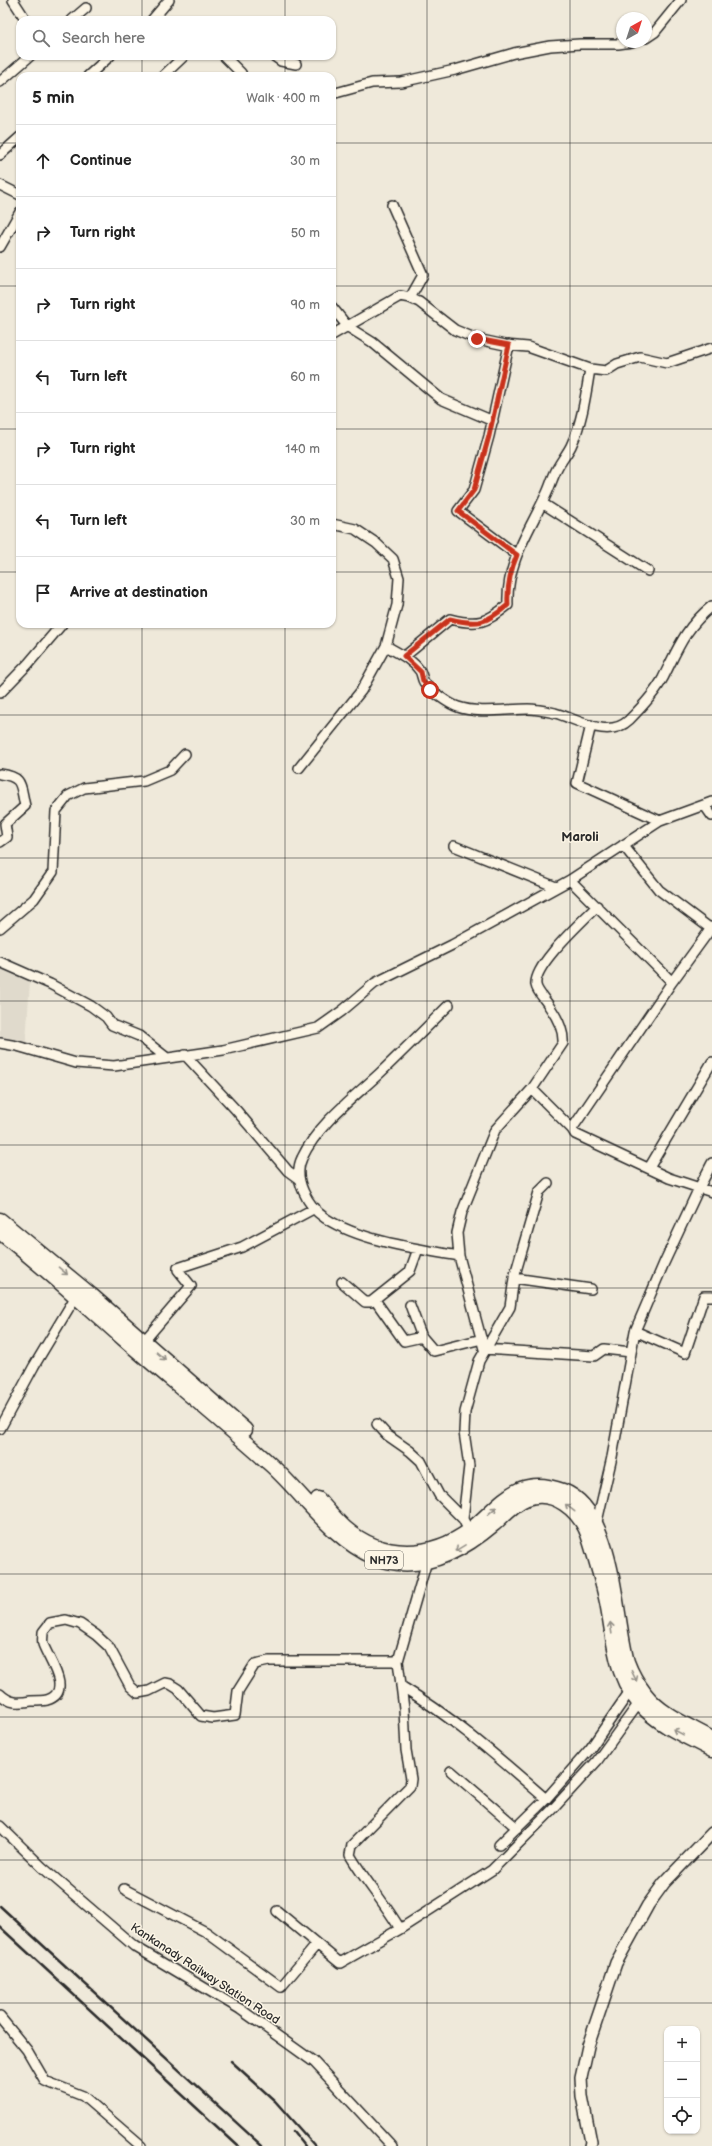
<!DOCTYPE html>
<meta charset="utf-8">
<style>
body{margin:0;font-family:"Balsamiq Sans",sans-serif;background:#f2f2f2;color:#222}
.controls{position:absolute;right:12px;bottom:12px;display:grid;overflow:hidden;border-radius:8px;box-shadow:0 1px 3px #0004}
.controls button{width:36px;height:36px;display:grid;place-items:center;padding:0;border:0;border-bottom:1px solid #e0e0e0;background:#fff;color:#222;font:20px sans-serif}
.compass{position:absolute;left:616px;top:12px;width:36px;height:36px;border-radius:50%;background:#fff;box-shadow:0 1px 3px #0004;rotate:39deg}
.stop{position:absolute;width:12px;height:12px;margin:-9px;border:3px solid #c8321e;border-radius:50%;background:#fff}
.stop.end{background:#c8321e;border-color:#fff;box-shadow:0 1px 4px #0008}
.list{margin:0;padding:0;list-style:none}
h2{display:flex;justify-content:space-between;align-items:center;height:52px;margin:0;padding:0 16px;font-size:17px}
h2 small{font-size:13px;font-weight:400;color:#767676}
.list li{display:grid;grid-template-columns:26px 1fr auto;gap:12px;align-items:center;box-sizing:border-box;height:72px;padding:0 16px;border-top:1px solid #e0e0e0}
.list b{display:block;font-size:15px;white-space:nowrap}
.list em{font-size:13px;font-style:normal;color:#767676}
.icon{flex:none;width:22px;height:22px;fill:none;stroke:currentColor;stroke-width:2;stroke-linecap:round;stroke-linejoin:round}
.map{position:relative;flex:none;width:712px;height:2146px;overflow:hidden}
.search{position:absolute;background:#fff;box-shadow:0 1px 3px #0004;left:16px;top:16px;width:320px;height:44px;display:flex;align-items:center;gap:10px;box-sizing:border-box;padding:0 14px;border-radius:12px;color:#767676;font-size:15px}
.panel{position:absolute;background:#fff;box-shadow:0 1px 3px #0004;left:16px;top:72px;width:320px;height:556px;border-radius:12px}
.map>svg:first-child{display:block}
.built{fill:#e0dacc}
.lines{fill:none;stroke-linecap:round;stroke-linejoin:round}
.minor-casing{stroke:#2b2b2b;stroke-width:12}
.tertiary-casing{stroke:#2b2b2b;stroke-width:14}
.trunk-casing{stroke:#2b2b2b;stroke-width:17}
.minor{stroke:#fcf5e5;stroke-width:9}
.tertiary{stroke:#fcf5e5;stroke-width:11}
.trunk{stroke:#fcf5e5;stroke-width:14}
.rail{stroke:#2b2b2b;stroke-width:2.5}
.oneway{stroke:#949088}
.route{stroke:#c8321e;stroke-width:5}
.grid{fill:none;stroke:#2b2b2b;stroke-width:1;stroke-opacity:0.55}
.labels{text-anchor:middle;dominant-baseline:central;stroke-width:3;stroke-linejoin:round;paint-order:stroke}
.shield{fill:#fcf5e5;stroke:#6a6863;stroke-width:1}
.shield-label{font-size:11px;font-weight:bold;fill:#2b2b2b}
.street-label{font-size:12px;fill:#2b2b2b;stroke:#fcf5e5}
.neighbourhood-label{font-size:13px;font-weight:bold;fill:#2b2b2b;stroke:#fcf5e5}
</style>
<div class="map">
<svg width="712" height="2146" viewBox="0 0 712 2146">
<rect width="100%" height="100%" fill="#efe9da"/>
<filter id="ink" filterUnits="userSpaceOnUse"><feTurbulence type="fractalNoise" baseFrequency=".025" numOctaves="2"/><feDisplacementMap in="SourceGraphic" scale="8" xChannelSelector="R" yChannelSelector="G"/><feConvolveMatrix kernelMatrix="1 2 1 2 8 2 1 2 1" color-interpolation-filters="sRGB"/></filter>
<g filter="url(#ink)">
<!-- built -->
<path class="built" d="M0 968 30 980 26 1042 0 1038Z"/>
<g class="lines">
<defs>
<path id="minor" d="M13 0 26 20
M72 20 86 8
M152 20 169 0
M646 38 655 32 681 0
M224 56 241 73 239 76
M274 56 281 61 296 64
M88 76 110 56
M163 76 184 56
M0 82 30 56
M332 94 372 83 401 82 455 70 514 53 550 46 580 44H618L632 42
M0 155 20 137
M0 185 20 195
M392 205 423 275 410 298
M0 247 20 212
M332 307 348 327 372 342 441 399 493 421
M332 335 400 296 410 298 419 302 455 330 477 339 505 345 528 347 590 369 606 371 617 364 640 357 667 363 712 348
M509 345 489 436 474 490 458 511 517 555
M542 503 648 571
M386 646C398 653 412 659 420 671 422 674 422 679 424 682 429 690 449 704 458 707 477 714 508 709 528 709 536 709 546 711 555 713 577 719 608 740 629 720 641 708 655 693 663 678 678 648 685 628 712 606
M405 656 450 619C478 626 486 623 508 605 506 564 528 533 545 497 550 488 552 478 557 469 561 461 567 454 571 446 582 423 586 394 590 369
M0 693 28 664 62 624
M591 725 577 783 660 821
M299 768 361 691 386 646 397 605 399 578 393 559 376 543 355 529 332 524
M0 774C24 777 20 785 25 806L5 824 7 837 0 842
M705 806 712 816
M623 845 659 890 711 929
M454 846 556 887
M570 880 672 982 572 1129 575 1134 669 1178 712 1192
M0 928 34 899 53 872 56 811 68 796 84 788 144 781 170 770 185 754
M0 962 50 984 91 1006 106 1017 112 1025 139 1036 167 1058
M672 982 712 927
M449 1005C426 1028 403 1051 380 1073 353 1098 318 1124 302 1158 292 1178 308 1207 325 1218 360 1241 418 1249 459 1256
M0 1043 17 1046 76 1063 114 1066 223 1050 318 1028 342 1011 375 983 452 945 570 880 660 821 712 802
M185 1055 236 1110 288 1171 299 1179
M532 1089 563 1043C564 1029 557 1017 549 1006 546 1000 537 992 536 985 533 965 583 921 597 906
M572 1129 532 1089 495 1130 462 1212 457 1233 459 1256 484 1349 594 1356 604 1349 631 1352
M649 1168 712 1062
M514 1278 591 1289
M342 1282 365 1302H371L410 1271 418 1249
M375 1300 404 1341 422 1337 434 1351 482 1339
M410 1305 422 1337
M635 1331 685 1353 704 1296H712
M144 1341 191 1286 178 1270V1268L242 1247 315 1208
M377 1424 387 1435 410 1451 421 1461 439 1495 463 1519
M0 1429 34 1366 76 1296
M596 1526 612 1457 635 1331 664 1263 699 1188 712 1163
M469 1531 463 1519 469 1466 464 1432 465 1412 479 1361 510 1307 514 1278 539 1192 548 1183
M401 1686C454 1718 500 1759 546 1799L590 1749 630 1691
M0 1694C10 1704 19 1703 31 1701 36 1701 42 1701 47 1700 74 1692 48 1659 43 1644 42 1641 43 1636 43 1632L50 1623 66 1620 80 1624 96 1635 109 1647 130 1686 138 1693 149 1691 165 1683 170 1684 178 1689 201 1716 213 1718 235 1715 238 1691 255 1664 269 1661H398
M451 1771 517 1828
M0 1826 42 1867 134 1946 240 2009 314 2062 392 2146
M499 1845 546 1799
M124 1889 206 1932 281 1987 317 1944
M277 1911 340 1963 400 1929 492 1870 553 1809 597 1761 639 1703
M400 1929C385 1903 365 1881 350 1855L352 1845 410 1786 411 1779 406 1750 404 1709 398 1661 427 1561
M0 2017 27 2050 45 2081 83 2096 141 2146"/>
<path id="tertiary" d="M590 2146 591 2142 582 2096 581 2078 588 2046 616 1963 648 1905 664 1883 712 1833"/>
<path id="trunk" d="M0 1220 91 1295 245 1430
M0 1232C43 1266 84 1304 125 1340 174 1382 223 1422 271 1465 305 1496 331 1538 374 1557 418 1575 461 1552 494 1524 504 1515 514 1503 527 1498 554 1489 579 1510 588 1534 595 1556 602 1579 607 1602 615 1641 614 1682 647 1711 665 1728 690 1738 712 1750
M318 1499C327 1509 335 1519 345 1528 382 1560 431 1559 470 1530 486 1518 502 1497 521 1489 534 1484 550 1486 563 1491 615 1511 614 1616 627 1662 631 1673 638 1685 645 1694 661 1715 689 1726 712 1739"/>
</defs>
<!-- minor casing -->
<use href="#minor" class="minor-casing"/>
<!-- tertiary casing -->
<use href="#tertiary" class="tertiary-casing"/>
<!-- trunk casing -->
<use href="#trunk" class="trunk-casing"/>
<!-- minor -->
<use href="#minor" class="minor"/>
<!-- tertiary -->
<use href="#tertiary" class="tertiary"/>
<!-- trunk -->
<use href="#trunk" class="trunk"/>
<!-- rail -->
<path class="rail" d="M0 1906 262 2146
M0 1927 238 2146
M231 2061 275 2101 315 2146
M293 2131 305 2146"/>
</g>
<!-- one-way arrows -->
<defs><path id="oneway-shaft" d="M-6 0H5M1.5-3L5.5 0L1.5 3" fill="none" stroke-width="1.6" stroke-linecap="round" stroke-linejoin="round"/></defs>
<g class="oneway">
<use href="#oneway-shaft" transform="translate(63 1271) rotate(40)"/>
<use href="#oneway-shaft" transform="translate(161 1356) rotate(41)"/>
<use href="#oneway-shaft" transform="translate(570 1508) rotate(-142)"/>
<use href="#oneway-shaft" transform="translate(492 1511) rotate(-41)"/>
<use href="#oneway-shaft" transform="translate(460 1548) rotate(149)"/>
<use href="#oneway-shaft" transform="translate(611 1628) rotate(-98)"/>
<use href="#oneway-shaft" transform="translate(634 1676) rotate(64)"/>
<use href="#oneway-shaft" transform="translate(678 1732) rotate(-152)"/>
</g>
</g>
<g class="lines" filter="url(#ink)">
<!-- route -->
<path class="route" d="M430 690 423 681 421 672 404 656 450 619C479 626 486 623 508 605 507 588 510 571 517 555L458 511 474 490 489 436 509 345 477 339"/>
</g>
<!-- grid -->
<path class="grid" d="M142 0V20M285 0V20M427 0V2146M570 0V2146M142 56V76M285 56V76M0 143H20M332 143H712M0 286H20M332 286H712M0 429H20M332 429H712M0 572H20M332 572H712M142 624V2146M285 624V2146M0 715H712M0 858H712M0 1001H712M0 1145H712M0 1288H712M0 1431H712M0 1574H712M0 1717H712M0 1860H712M0 2003H712"/>
<g class="labels">
<!-- shield labels -->
<rect class="shield" x="365" y="1551" width="38" height="18" rx="3"/>
<g class="shield-label">
<text x="384" y="1560">NH73</text>
</g>
<!-- street labels -->
<g class="street-label">
<text transform="translate(205 1974) rotate(33)">Kankanady Railway Station Road</text>
</g>
<!-- neighbourhood labels -->
<g class="neighbourhood-label">
<text x="580" y="837">Maroli</text>
</g>
</g>
</svg>
<div class="controls">
<button>+</button>
<button>−</button>
<button><svg class="icon" aria-label="locate" viewBox="0 0 24 24"><circle cx="12" cy="12" r="6"/><path d="M12 2v4M12 18v4M2 12h4M18 12h4"/></svg></button>
</div>
<svg class="compass" viewBox="-18 -18 36 36"><path d="M0-13l5 13h-10z" fill="#e53935"/><path d="M0 13l5-13h-10z" fill="#767676"/></svg>
<div class="stop" style="left:430px;top:690px"></div>
<div class="stop end" style="left:477px;top:339px"></div>
<div class="search"><svg class="icon" aria-label="search" viewBox="0 0 24 24"><circle cx="10" cy="10" r="6"/><path d="M15 15l6 6"/></svg>Search here</div>
<section class="panel">
<h2>5 min<small>Walk · 400 m</small></h2>
<ul class="list">
<li><svg class="icon" aria-label="ahead" viewBox="0 0 24 24"><path d="M12 20V5M6 11l6-6 6 6"/></svg><div><b>Continue</b></div><em>30 m</em></li>
<li><svg class="icon" aria-label="right" viewBox="0 0 24 24"><path d="M7 20v-9h11M14 6l5 5-5 5"/></svg><div><b>Turn right</b></div><em>50 m</em></li>
<li><svg class="icon" aria-label="right" viewBox="0 0 24 24"><path d="M7 20v-9h11M14 6l5 5-5 5"/></svg><div><b>Turn right</b></div><em>90 m</em></li>
<li><svg class="icon" aria-label="left" viewBox="0 0 24 24"><path d="M17 20v-9H6M10 6l-5 5 5 5"/></svg><div><b>Turn left</b></div><em>60 m</em></li>
<li><svg class="icon" aria-label="right" viewBox="0 0 24 24"><path d="M7 20v-9h11M14 6l5 5-5 5"/></svg><div><b>Turn right</b></div><em>140 m</em></li>
<li><svg class="icon" aria-label="left" viewBox="0 0 24 24"><path d="M17 20v-9H6M10 6l-5 5 5 5"/></svg><div><b>Turn left</b></div><em>30 m</em></li>
<li><svg class="icon" aria-label="arrive" viewBox="0 0 24 24"><path d="M6 21V4h12l-3 4 3 4H6"/></svg><div><b>Arrive at destination</b></div></li>
</ul>
</section>
</div>
